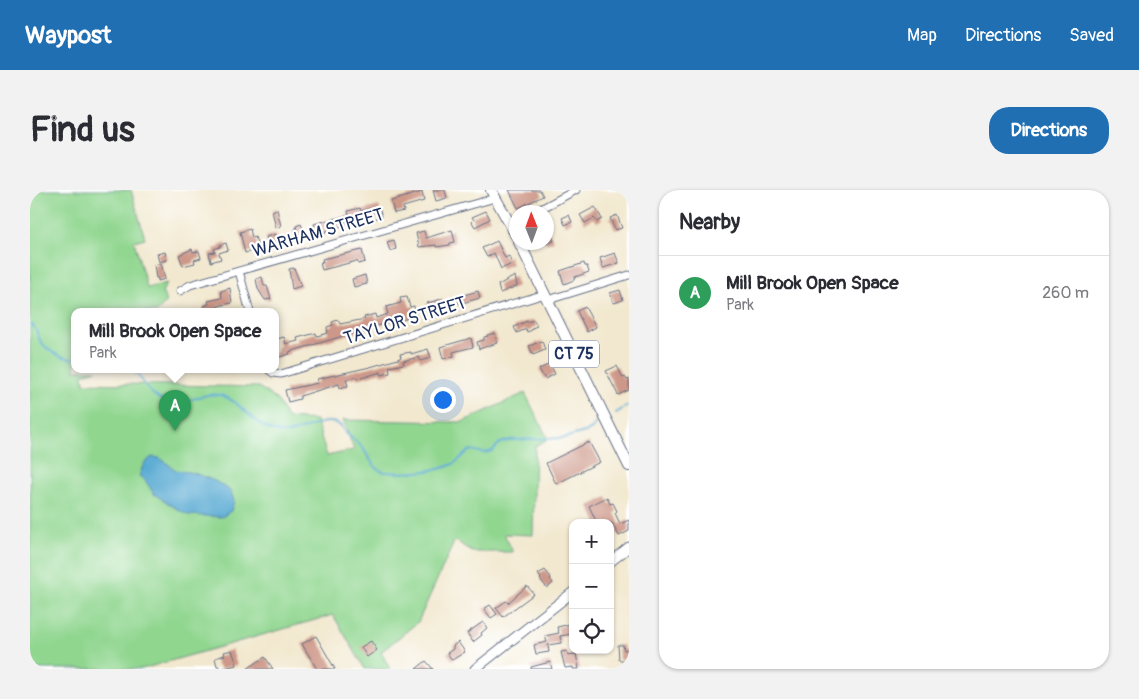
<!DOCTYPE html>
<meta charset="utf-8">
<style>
body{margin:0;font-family:Pangolin,sans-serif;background:#f2f2f3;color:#2b2b33}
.controls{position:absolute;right:15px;bottom:15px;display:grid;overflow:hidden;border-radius:10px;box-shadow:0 1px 4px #0004}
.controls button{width:45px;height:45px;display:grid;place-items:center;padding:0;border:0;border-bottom:1px solid #e1e1e2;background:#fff;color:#2b2b33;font:25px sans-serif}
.compass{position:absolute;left:479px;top:15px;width:45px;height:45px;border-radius:50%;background:#fff;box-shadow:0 1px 4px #0004;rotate:359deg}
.you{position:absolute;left:412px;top:209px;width:18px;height:18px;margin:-12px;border:4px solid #fff;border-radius:50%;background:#1a73e8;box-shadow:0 0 0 8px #1a73e833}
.badge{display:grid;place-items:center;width:32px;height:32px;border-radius:50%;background:#1f6fb2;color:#fff;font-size:16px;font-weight:700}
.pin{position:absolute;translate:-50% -41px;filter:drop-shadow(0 1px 2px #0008)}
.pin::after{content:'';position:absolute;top:26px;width:18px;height:15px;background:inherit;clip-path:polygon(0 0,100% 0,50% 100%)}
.popup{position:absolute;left:41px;top:118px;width:208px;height:65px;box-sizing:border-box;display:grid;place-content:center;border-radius:10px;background:#fff;filter:drop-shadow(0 1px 4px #0005);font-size:16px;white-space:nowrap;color:#7c7c81}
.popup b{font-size:19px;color:#2b2b33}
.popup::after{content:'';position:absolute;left:50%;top:100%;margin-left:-10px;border:10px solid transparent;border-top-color:#fff}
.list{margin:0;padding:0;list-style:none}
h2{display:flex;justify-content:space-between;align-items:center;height:65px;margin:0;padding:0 20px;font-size:21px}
h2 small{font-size:16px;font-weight:400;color:#7c7c81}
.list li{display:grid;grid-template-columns:32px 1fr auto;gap:15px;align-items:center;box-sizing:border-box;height:75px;padding:0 20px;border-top:1px solid #e1e1e2}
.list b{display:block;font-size:19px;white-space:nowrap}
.list p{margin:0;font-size:16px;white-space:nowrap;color:#7c7c81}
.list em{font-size:16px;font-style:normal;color:#7c7c81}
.icon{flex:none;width:28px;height:28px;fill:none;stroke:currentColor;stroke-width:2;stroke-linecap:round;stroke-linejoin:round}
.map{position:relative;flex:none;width:599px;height:479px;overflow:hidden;border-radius:20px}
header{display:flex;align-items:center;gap:30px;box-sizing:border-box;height:70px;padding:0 25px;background:#1f6fb2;color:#fff}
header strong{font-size:24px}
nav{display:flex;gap:28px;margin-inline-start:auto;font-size:18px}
.intro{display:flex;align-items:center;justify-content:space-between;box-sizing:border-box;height:120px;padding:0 30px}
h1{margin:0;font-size:35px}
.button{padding:12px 22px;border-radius:20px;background:#1f6fb2;color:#fff;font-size:18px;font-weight:700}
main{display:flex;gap:30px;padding:0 30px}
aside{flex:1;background:#fff;border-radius:20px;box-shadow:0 1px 4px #0004}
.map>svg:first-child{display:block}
.green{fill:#90d68f;stroke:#568276}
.water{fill:#55a8d1;stroke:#386c98}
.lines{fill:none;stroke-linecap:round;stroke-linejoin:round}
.stream{stroke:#55a8d1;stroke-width:2}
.building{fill:#cd9889}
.minor-casing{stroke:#667086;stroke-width:9}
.tertiary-casing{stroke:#667086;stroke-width:11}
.primary-casing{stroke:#667086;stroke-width:12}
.minor{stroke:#fff;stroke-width:7}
.tertiary{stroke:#fff;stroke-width:9}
.primary{stroke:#fff;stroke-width:10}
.labels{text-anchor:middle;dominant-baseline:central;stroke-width:4.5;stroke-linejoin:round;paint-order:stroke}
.shield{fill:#fff;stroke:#5f6d8e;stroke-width:1}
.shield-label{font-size:16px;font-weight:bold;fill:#1b2f5e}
.street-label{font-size:18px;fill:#1b2f5e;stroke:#fff}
</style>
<header>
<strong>Waypost</strong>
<nav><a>Map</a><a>Directions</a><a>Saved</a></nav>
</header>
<div class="intro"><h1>Find us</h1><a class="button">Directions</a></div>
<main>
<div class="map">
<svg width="599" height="479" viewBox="0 0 599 479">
<rect width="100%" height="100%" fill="#fff"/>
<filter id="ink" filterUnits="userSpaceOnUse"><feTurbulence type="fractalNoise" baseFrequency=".02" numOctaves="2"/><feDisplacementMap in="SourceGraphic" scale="10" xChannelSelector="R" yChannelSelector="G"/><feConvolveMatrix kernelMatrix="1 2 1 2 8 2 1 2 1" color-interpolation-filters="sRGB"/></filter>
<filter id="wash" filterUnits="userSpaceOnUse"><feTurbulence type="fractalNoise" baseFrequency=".0096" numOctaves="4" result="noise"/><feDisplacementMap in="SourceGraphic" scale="20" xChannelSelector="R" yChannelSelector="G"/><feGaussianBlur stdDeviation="1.12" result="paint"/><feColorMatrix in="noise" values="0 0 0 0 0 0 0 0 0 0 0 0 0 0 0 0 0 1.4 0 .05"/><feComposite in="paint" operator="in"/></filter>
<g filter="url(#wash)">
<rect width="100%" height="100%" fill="#f2e8cf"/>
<!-- green -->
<path class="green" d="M0 0H101L115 48 104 51 117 98 137 93 132 102 137 112 127 122H45V180H66L53 184 54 193 229 197 248 211 257 228 286 230 297 266 324 260 313 230 432 232 495 203 518 249 505 256 503 345 474 344 483 362H442L425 350 388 432 351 462 360 479H335L303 425 112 479H0Z"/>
<!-- water -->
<path class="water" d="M122 267 130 268 146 280 164 283 185 291 198 299 201 302 204 311 201 321 192 327 158 325 147 319 124 304 115 290 109 286 114 273Z"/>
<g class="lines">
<!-- stream -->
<path class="stream" d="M0 134C7 137 7 144 10 150 17 162 32 168 45 169
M102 180C116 190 116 204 134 211 152 219 170 201 190 205 212 210 226 242 254 243 271 244 288 228 306 233 312 235 312 239 316 243 321 248 326 251 331 256 338 264 343 281 356 282 374 284 407 282 423 274 430 270 434 263 441 260L454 263 462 261 470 253 480 250 534 248 558 241 562 239 566 232
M586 223 599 215"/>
</g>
<g id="blocks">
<!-- building -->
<path class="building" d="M403 0H415L417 8 406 11Z
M479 0H510L513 6 488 18Z
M392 2 394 11 373 17 374 21 364 23 361 11Z
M349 16 352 27 342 29 341 25 315 32 316 35 295 41 296 43 286 46 284 34 319 25 318 21 330 18 331 21Z
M565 17 572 29 567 32 564 28 555 33 550 25Z
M247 19 251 36 246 38 242 21Z
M456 21 460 29 445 37 442 32 444 30 442 27Z
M539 25 542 32 535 35 532 28Z
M587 25 592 38 585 40 580 28Z
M271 34 276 46 267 49 265 39H267L266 36Z
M516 36 524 51 516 54Z
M220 39 222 48 225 47 229 59 215 63 210 42Z
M422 40 425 52 420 53V55L406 57V55L389 57 386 43 394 41 396 48Z
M246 44 248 53 239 56 236 47Z
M364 50 366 59 360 61 357 52Z
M467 51 475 68 479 66 482 74 471 79 464 63 457 67 452 58Z
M196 53 198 60 189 63 191 69 181 72 179 63 185 62 184 59 190 57V55Z
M162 59 163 62 169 61 171 68 164 70 165 73 153 76 149 65Z
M332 60 335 72 328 74 327 71 292 80 290 73 293 72 292 69Z
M135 62 137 70 129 72 127 64Z
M585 63 589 73 573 78 570 68Z
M131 73 135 89 128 91V88H126L124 75Z
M554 73 555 76H557L559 82 545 87 544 90 534 94 530 81Z
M264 78 271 96 262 99 259 79Z
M335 85 337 94 324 97 322 89Z
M485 86 487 96 470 103 468 95Z
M232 87 234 96H237L241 109 235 110 228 99 226 89Z
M200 98 202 113 188 116 189 120 175 122 174 116 179 114 178 111 192 108 191 101Z
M590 100 593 110 584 113 580 103Z
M448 101 450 108 429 114 427 107Z
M377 107 380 117 384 116 386 127 364 131 259 162 260 164 246 168 245 163 248 161 247 157 249 156 247 149 254 147 256 154 268 151 267 148 286 143 287 146 298 143 297 137 303 135 302 132 308 130 310 134 335 129 334 127 345 124 346 128 358 124 356 117 371 113 370 108Z
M412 109 414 118 399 122 397 113Z
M555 117 566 137 557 142 547 121Z
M504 130 507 136 502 138V140L497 142 496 139 487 143 484 137 497 131V132Z
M465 143 467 153 449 159 447 152 454 150V147L458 146 457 145Z
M441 148 443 157 423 162 424 166 413 169 410 157Z
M512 151 515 160 503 165 499 156Z
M398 159 401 168 390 171 389 167 373 171 374 174 359 177 360 183 351 185V182L328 189 327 187 316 189 318 196 310 198 309 194 270 206V209L258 212 255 200 288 193 287 189 340 177 368 169 371 167 370 164 381 162V164Z
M520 174 525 184 515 189 509 179Z
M587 176 593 188 595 187 597 190 599 189V200L588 205 576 181Z
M559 252 570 272 526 294 516 273Z
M577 307 580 314 583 313 587 321 585 323 590 334 599 330V341L589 346 582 333H567L559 316Z
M515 380 521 388 520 389 523 393 517 398 510 389 511 388 508 384Z
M497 396 504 404 473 427 466 418 476 411 478 413Z
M460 415 467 424 461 428 454 419Z
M453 432 457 438 451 443 452 445 443 452 437 443Z
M541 434 543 444 530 446 531 453 518 455 519 462 506 464 504 455 517 452 515 446 529 443 527 437Z
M286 446 305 479H287L272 454Z
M341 451 347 460 337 467 331 457Z
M428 452 435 462 422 470 417 463 423 459V456Z
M588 455H593L594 460 599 459V470H589Z
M202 460 207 475 190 479 189 476H187L185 468 195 465 194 462Z
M537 461 538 465 546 464 549 479H543V477L535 478 531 462Z
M235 467 243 479H217Z
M396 471 403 479H386Z
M520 472 522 479H501V477Z"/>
</g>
</g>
<g filter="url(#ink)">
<use href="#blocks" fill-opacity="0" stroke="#667086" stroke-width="1"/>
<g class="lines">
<defs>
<path id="minor" d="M505 22 546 0
M209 81 220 122
M150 101 160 95 465 8
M518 110 599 85
M239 180 243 183 251 184 515 104"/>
<path id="tertiary" d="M580 372 599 357
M445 479 543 402"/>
<path id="primary" d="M461 0 487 47
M489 52 599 276"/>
</defs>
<!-- minor casing -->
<use href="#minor" class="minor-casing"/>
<!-- tertiary casing -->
<use href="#tertiary" class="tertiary-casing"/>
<!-- primary casing -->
<use href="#primary" class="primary-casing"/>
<!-- minor -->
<use href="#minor" class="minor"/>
<!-- tertiary -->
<use href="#tertiary" class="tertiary"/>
<!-- primary -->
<use href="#primary" class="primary"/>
</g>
</g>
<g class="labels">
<!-- shield labels -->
<rect class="shield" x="519" y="150.5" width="50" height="27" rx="4"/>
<g class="shield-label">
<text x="544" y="164">CT 75</text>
</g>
<!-- street labels -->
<g class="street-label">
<text transform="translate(288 43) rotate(-16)">WARHAM STREET</text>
<text transform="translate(375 131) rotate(-17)">TAYLOR STREET</text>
</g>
</g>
</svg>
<div class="controls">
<button>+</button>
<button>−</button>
<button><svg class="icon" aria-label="locate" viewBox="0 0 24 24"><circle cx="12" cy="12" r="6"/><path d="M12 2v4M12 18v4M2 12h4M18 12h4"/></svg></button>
</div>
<svg class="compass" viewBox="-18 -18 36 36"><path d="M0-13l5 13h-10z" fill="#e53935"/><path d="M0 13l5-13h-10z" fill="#7c7c81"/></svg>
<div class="you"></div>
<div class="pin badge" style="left:145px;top:241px;background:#2e9e5b">A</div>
<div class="popup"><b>Mill Brook Open Space</b>Park</div>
</div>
<aside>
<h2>Nearby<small></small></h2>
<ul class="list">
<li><span class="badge" style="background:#2e9e5b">A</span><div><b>Mill Brook Open Space</b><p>Park</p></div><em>260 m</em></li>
</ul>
</aside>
</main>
